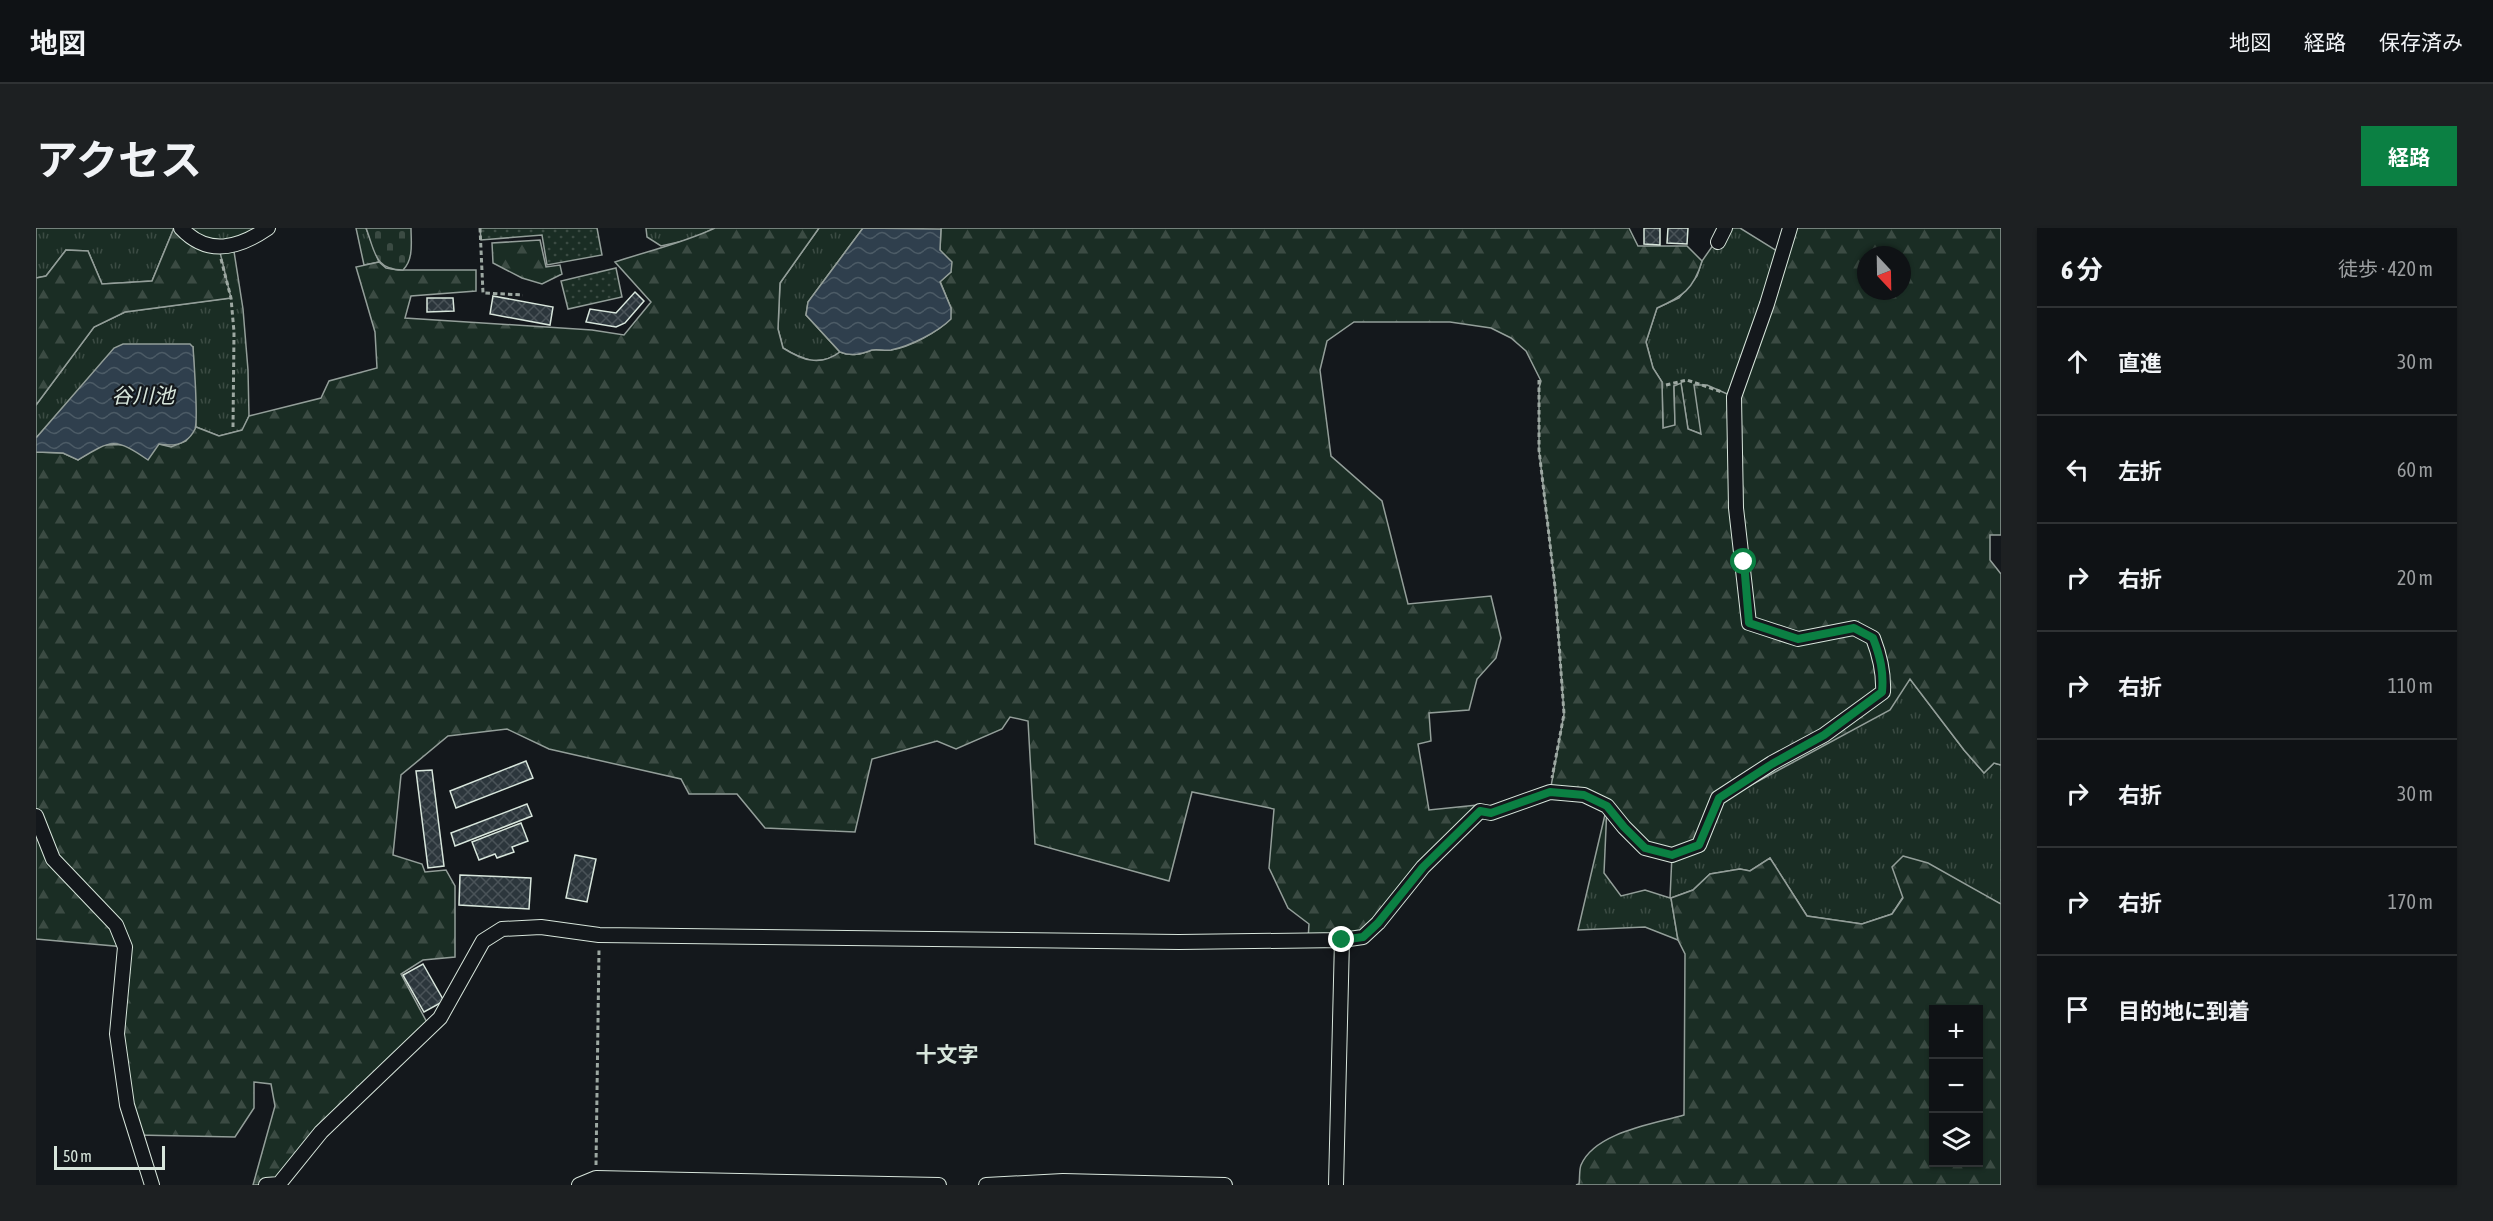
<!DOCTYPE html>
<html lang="ja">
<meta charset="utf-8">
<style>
body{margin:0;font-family:"Asap Condensed","Noto Sans JP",sans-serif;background:#1d2022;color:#f1f3f6}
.controls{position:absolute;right:18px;bottom:18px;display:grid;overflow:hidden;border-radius:0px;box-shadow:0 2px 4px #0004}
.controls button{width:54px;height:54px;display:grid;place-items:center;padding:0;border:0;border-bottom:2px solid #2f3234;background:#0f1215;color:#f1f3f6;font:30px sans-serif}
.compass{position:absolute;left:1821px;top:18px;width:54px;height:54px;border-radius:50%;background:#0f1215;box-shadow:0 2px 4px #0004;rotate:158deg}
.scale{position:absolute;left:18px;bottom:15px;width:111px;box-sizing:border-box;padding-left:6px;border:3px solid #d8e6dc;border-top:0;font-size:16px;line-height:21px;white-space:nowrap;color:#d8e6dc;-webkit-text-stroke:4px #14181c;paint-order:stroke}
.stop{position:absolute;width:18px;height:18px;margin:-14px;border:4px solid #0b8043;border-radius:50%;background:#fff}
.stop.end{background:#0b8043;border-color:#fff;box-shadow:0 2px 6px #0008}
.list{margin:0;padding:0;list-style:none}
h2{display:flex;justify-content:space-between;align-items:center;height:78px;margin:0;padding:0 24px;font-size:26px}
h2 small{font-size:20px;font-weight:400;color:#9b9ea0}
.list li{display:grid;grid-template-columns:39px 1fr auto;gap:18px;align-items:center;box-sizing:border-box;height:108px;padding:0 24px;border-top:2px solid #2f3234}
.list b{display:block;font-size:22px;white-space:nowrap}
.list em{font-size:20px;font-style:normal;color:#9b9ea0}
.icon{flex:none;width:33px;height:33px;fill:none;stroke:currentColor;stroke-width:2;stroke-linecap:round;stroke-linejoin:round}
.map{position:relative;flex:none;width:1965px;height:957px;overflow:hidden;border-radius:0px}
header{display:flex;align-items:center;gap:36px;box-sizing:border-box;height:84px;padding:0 30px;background:#0f1215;border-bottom:2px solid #2f3234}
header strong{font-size:28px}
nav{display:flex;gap:33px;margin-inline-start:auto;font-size:21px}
.intro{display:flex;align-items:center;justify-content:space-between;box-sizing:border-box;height:144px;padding:0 36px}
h1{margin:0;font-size:42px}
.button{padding:15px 27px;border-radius:0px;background:#0b8043;color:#fff;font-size:21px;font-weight:700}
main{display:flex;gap:36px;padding:0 36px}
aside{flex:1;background:#0f1215;border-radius:0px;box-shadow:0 2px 4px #0004}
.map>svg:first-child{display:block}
.grass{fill:url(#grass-tufts);stroke:#939e99;stroke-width:1.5}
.forest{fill:url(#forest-firs);stroke:#939e99;stroke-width:1.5;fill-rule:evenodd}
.cemetery{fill:url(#cemetery-stones);stroke:#939e99;stroke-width:1.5}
.garden{fill:url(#garden-dots);stroke:#939e99;stroke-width:1.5}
.water{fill:url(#water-waves);stroke:#939e99;stroke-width:1.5}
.building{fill:url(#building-cross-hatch);stroke:#d8e6dc;stroke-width:1.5}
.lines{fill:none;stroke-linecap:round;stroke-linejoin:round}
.minor-casing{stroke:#d8e6dc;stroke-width:16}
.path{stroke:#9da8a2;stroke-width:3;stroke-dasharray:4.5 3;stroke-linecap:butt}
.minor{stroke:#14181c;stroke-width:14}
.route{stroke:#0b8043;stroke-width:8}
.labels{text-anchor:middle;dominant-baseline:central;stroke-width:4.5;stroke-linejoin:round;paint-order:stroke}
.water-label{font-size:21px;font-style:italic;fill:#d8e6dc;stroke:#14181c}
.neighbourhood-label{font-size:21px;font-weight:bold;fill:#d8e6dc;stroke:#14181c}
</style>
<header>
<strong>地図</strong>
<nav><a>地図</a><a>経路</a><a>保存済み</a></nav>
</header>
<div class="intro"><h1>アクセス</h1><a class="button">経路</a></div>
<main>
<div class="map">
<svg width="1965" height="957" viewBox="0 0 1965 957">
<defs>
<pattern id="grass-tufts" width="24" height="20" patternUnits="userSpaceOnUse" patternTransform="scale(1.5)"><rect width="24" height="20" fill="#1a2d24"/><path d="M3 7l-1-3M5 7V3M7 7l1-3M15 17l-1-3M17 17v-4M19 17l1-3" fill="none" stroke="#3b4b43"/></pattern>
<pattern id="forest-firs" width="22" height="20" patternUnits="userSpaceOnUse" patternTransform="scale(1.5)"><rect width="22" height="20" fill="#1a2d24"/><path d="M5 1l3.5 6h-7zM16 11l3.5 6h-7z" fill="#3b4b43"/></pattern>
<pattern id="cemetery-stones" width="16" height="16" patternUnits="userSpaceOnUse" patternTransform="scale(1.5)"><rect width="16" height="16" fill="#1a2d24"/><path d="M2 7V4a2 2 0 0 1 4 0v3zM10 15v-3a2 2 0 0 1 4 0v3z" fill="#3b4b43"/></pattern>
<pattern id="garden-dots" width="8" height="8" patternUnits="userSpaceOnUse" patternTransform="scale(1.5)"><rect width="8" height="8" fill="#1a2d24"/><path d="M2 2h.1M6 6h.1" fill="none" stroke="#3b4b43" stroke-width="1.8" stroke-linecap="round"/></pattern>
<pattern id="water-waves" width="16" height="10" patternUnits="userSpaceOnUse" patternTransform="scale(1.5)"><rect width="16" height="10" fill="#2f3f4d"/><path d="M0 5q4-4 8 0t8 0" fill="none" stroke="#4c5b66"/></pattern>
<pattern id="building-cross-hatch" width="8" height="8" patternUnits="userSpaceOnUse" patternTransform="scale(1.5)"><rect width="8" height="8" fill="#2c363c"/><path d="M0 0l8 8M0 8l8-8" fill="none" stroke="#4a5358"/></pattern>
</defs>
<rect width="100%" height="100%" fill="#14181c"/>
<!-- grass -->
<path class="grass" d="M0 0H138L116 53 66 56 52 23 30 22 10 48 0 50Z
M145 0H232L197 17 207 81 212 142 213 188 207 202 183 208 160 199 157 119 12 197 0 210V177L58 99 89 84 194 70Z
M320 0H330L343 34 328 37Z
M610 0H679L656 11 625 18 611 9Z
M783 0H827L772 74 770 87 804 124C784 139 766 132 747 120L742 101 744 55Z
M1689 0H1704L1746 26 1698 169 1665 206 1652 201 1645 156 1638 158 1639 198 1627 201 1626 154 1617 140 1610 114 1621 80 1643 70 1661 48 1666 33Z
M1874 451 1928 522 1948 545 1958 535 1965 537V676L1929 657 1867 669 1856 686 1826 696 1771 688 1734 630 1714 643 1704 641 1674 646 1657 662 1635 670 1642 712 1609 699 1542 702 1571 578 1568 645 1585 668 1609 662 1634 670 1636 627 1682 570Z"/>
<!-- forest -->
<path class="forest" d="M138 0H145L183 20 195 70 89 84 58 99 0 177V50L10 48 30 22 52 23 66 56 116 53Z
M679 0H783L744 55 742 101 747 120C766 132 784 139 804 124 816 129 825 126 836 122 842 121 849 123 855 122 874 119 902 104 914 91L915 80 904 53 915 44 904 22 905 0H1593L1602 18H1651L1666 33C1658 61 1646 69 1621 80L1610 114 1617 140 1626 154 1627 200 1639 197 1638 158 1645 155 1652 201 1665 206 1658 157H1671L1698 169 1754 0H1965V307H1954V332L1965 346V537L1958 535 1948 545 1928 522 1874 451 1854 482 1702 564 1683 570 1663 617 1636 627 1609 620 1571 578 1514 564 1528 486 1519 359 1503 222V160L1505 153 1490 123 1475 110 1455 100 1414 94H1318L1291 113 1284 142 1295 228 1346 273 1372 376 1455 368 1465 410 1460 430 1441 451 1433 482 1393 485 1395 513 1382 516 1393 582 1442 577 1327 709 1272 712 1273 696 1252 680 1233 640 1238 581 1156 564 1133 653 999 616 992 493 974 489 966 501 920 521 901 513 836 531 819 604 729 600 701 566H653L645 551 513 521 471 501 412 508 365 547 357 627 386 636 389 644 410 642 419 658V729L387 732 365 746 394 800 243 956 217 957 239 878 235 856 218 854V880L199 909 101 907 81 806 89 719 0 711V224L27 225 42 232 65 217 123 216 135 219 150 213 160 199 183 208 206 202 213 188 285 170 293 153 341 140 339 104 320 39 343 34 350 40 362 42H440V63L375 68 369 90 556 102 588 107 615 74 579 34C612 23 647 15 679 0ZM1830 27H1866V63H1830Z
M504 12 510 39 524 37 526 46 506 56 486 50 457 35 456 15Z
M1867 628 1892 635 1965 676V957H1540L1543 956C1544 950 1543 942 1545 937 1559 904 1618 896 1648 887L1649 726 1642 712 1635 670 1657 662 1674 646 1704 641 1714 643 1734 630 1771 688 1826 696 1856 686 1867 670 1856 639ZM1898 782H1942V934H1898Z"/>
<!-- cemetery -->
<path class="cemetery" d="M330 0H375C375 14 378 31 367 42 338 42 339 23 330 0Z"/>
<!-- garden -->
<path class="garden" d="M444 0H561L566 27 511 37 506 7 445 12Z
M580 40 586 69 532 81 525 53Z"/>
<!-- water -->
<path class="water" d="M827 0 905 1 904 22 916 34 915 44 904 54 915 80V91C902 104 874 118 855 122 849 123 843 121 836 122 825 126 816 129 804 124L770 87 772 74Z
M87 116H154L157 119C158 133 162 192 159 201 152 216 138 219 123 216L112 232C79 209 75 212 42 232L27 225 0 224V210L78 120Z"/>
<!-- building -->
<path class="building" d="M1608 0H1624V17L1608 16Z
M1632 0H1652L1651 16 1631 15Z
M599 64 608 73 589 95 580 99 550 94 554 81 580 85Z
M457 68 517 79 514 97 454 86Z
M391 70H417L418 83 391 84Z
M490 533 497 550 420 580 414 563Z
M396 542 408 638 392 640 380 543Z
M491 576 496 588 419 618 415 605Z
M485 595 492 613 476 619 478 624 461 630 459 626 443 632 436 614Z
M539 627 560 631 551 674 530 670Z
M424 647 495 650 493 681 423 677Z
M387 736 408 773 388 784 367 747Z"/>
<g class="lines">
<defs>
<path id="minor" d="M145 0C172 29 203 20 232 0
M1682 14 1689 0
M0 588 17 631 80 697 89 719 81 806 91 877 116 957
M230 957 243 956 285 904 404 790 447 713 466 701 505 699 563 707 1143 714 1306 712 1327 709 1342 695 1387 639 1444 583 1455 585 1514 564 1548 567 1571 578 1588 599 1609 620 1636 627 1663 617 1682 570 1736 535 1788 507 1847 464C1848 444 1844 428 1837 410L1818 400 1762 411 1713 395 1700 280 1698 169 1731 76 1754 0
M543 957 560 950 903 957
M950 957 1027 953 1189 957
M1300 957 1306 712"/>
</defs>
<!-- minor casing -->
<use href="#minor" class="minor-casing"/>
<!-- path -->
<path class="path" d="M444 0 447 65 487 67
M185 31 195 70 198 104 197 199
M1503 152V222L1519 359 1528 486 1516 550
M1630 157 1651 152 1686 164
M560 937 563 721"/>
<!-- minor -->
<use href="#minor" class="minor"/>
</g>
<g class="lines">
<!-- route -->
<path class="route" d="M1306 712 1327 709 1342 695 1387 639 1444 583 1455 585 1514 564 1548 567 1571 578 1588 599 1609 620 1636 627 1663 617 1683 570 1736 536 1788 507 1846 464C1848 444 1844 428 1837 410L1818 400 1762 411 1713 395 1708 334"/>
</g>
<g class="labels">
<!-- water labels -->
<g class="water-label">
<text x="107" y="167">谷川池</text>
</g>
<!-- neighbourhood labels -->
<g class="neighbourhood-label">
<text x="911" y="826">十文字</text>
</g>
</g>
</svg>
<div class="controls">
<button>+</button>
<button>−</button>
<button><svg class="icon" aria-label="layers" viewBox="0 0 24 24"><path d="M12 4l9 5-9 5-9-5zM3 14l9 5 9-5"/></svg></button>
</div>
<svg class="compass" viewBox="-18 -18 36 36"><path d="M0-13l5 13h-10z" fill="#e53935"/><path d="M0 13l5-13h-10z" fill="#9b9ea0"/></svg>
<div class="scale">50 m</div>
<div class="stop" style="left:1708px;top:334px"></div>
<div class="stop end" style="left:1306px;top:712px"></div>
</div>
<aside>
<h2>6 分<small>徒歩 · 420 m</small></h2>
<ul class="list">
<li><svg class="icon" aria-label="ahead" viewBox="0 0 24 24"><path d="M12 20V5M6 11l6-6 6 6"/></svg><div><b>直進</b></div><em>30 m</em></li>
<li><svg class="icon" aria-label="left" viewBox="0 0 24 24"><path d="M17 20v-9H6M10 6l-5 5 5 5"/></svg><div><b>左折</b></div><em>60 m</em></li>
<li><svg class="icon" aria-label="right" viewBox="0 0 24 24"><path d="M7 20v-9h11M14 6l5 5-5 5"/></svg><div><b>右折</b></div><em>20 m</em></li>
<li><svg class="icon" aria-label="right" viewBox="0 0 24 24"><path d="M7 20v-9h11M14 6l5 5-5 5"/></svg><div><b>右折</b></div><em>110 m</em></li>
<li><svg class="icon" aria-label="right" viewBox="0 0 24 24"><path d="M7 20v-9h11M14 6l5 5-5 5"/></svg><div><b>右折</b></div><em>30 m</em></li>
<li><svg class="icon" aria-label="right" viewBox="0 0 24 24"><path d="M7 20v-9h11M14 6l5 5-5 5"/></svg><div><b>右折</b></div><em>170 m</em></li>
<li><svg class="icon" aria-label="arrive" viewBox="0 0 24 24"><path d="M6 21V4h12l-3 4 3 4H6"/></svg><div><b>目的地に到着</b></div></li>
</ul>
</aside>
</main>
